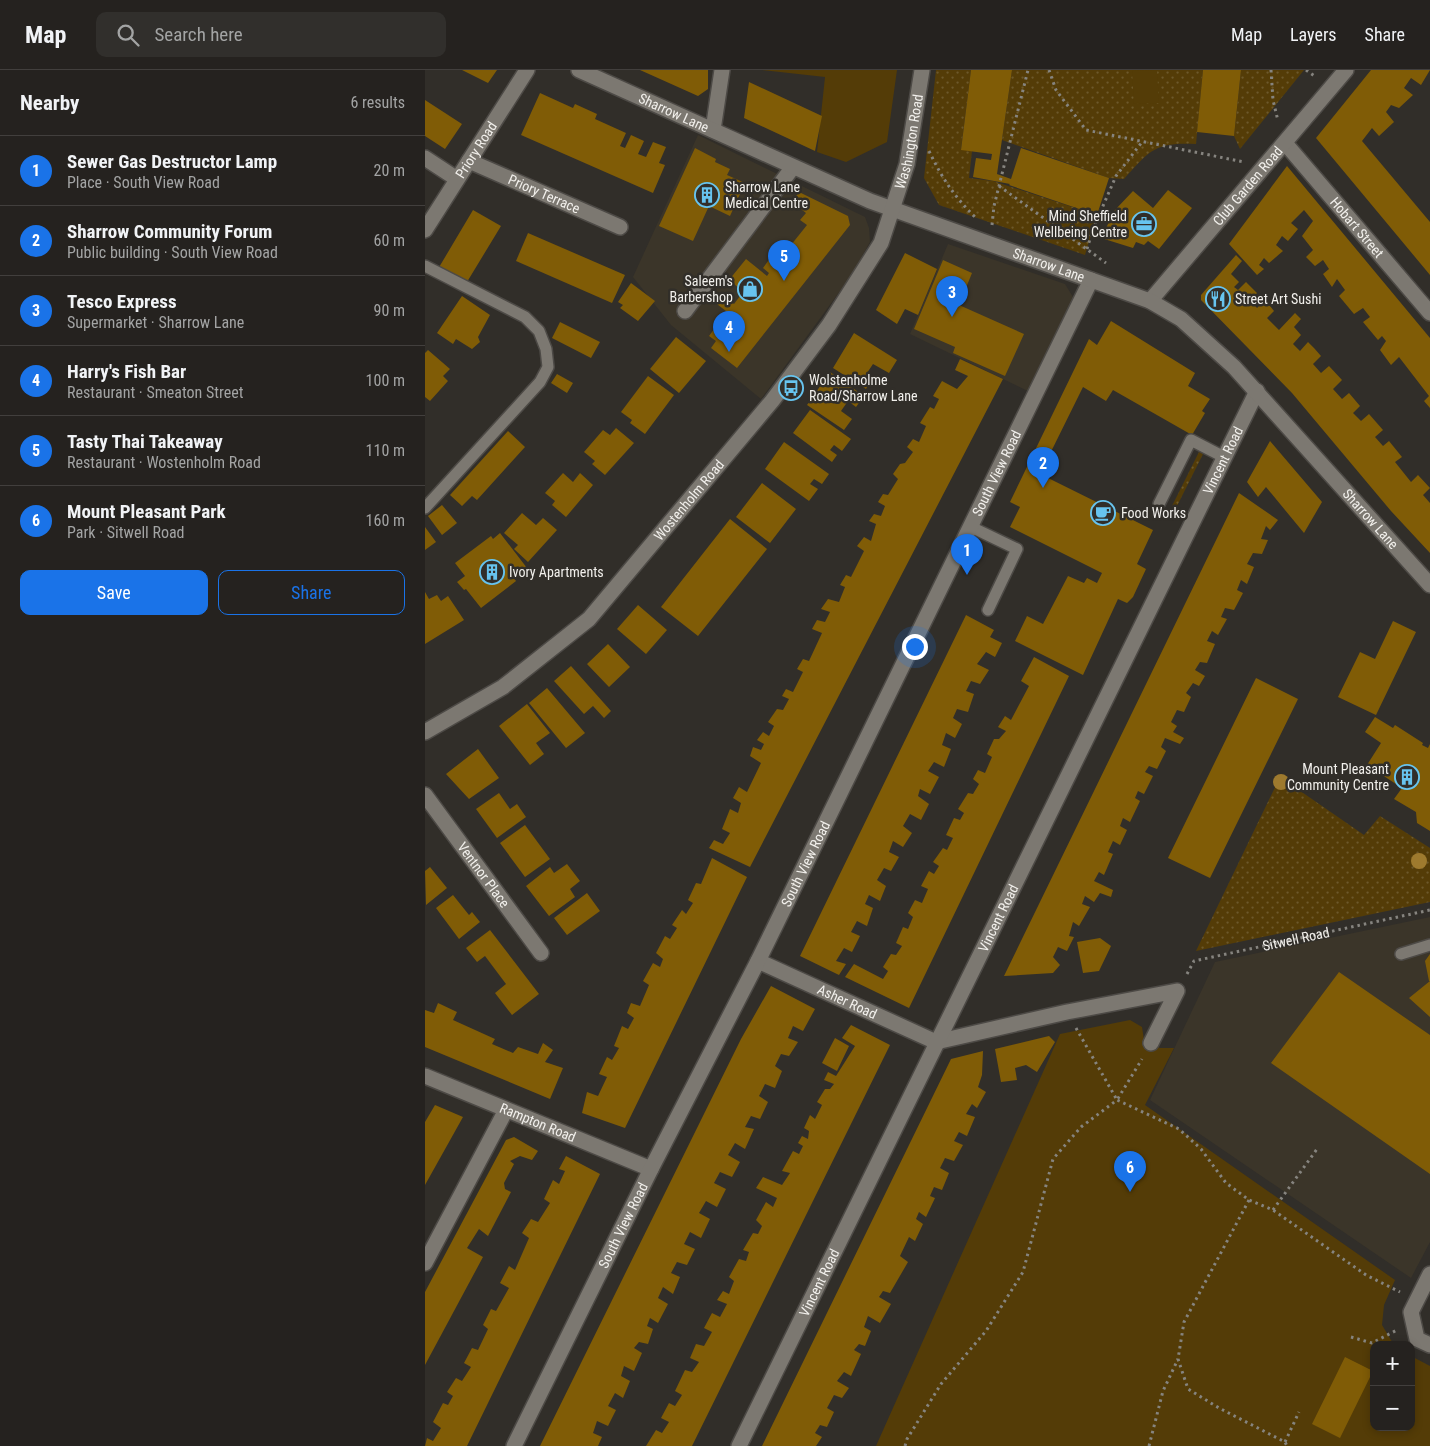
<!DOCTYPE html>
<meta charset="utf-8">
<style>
body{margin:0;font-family:"Roboto Condensed",sans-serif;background:#312f2c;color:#f1f3f6}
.controls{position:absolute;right:15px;bottom:15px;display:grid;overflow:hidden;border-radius:10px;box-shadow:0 2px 8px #0003}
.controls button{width:45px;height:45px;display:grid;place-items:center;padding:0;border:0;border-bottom:1px solid #423f3d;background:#25221f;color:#f1f3f6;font:25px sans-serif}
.you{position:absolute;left:489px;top:576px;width:18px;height:18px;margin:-12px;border:4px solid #fff;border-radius:50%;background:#1a73e8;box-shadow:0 0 0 8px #1a73e833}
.badge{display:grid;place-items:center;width:32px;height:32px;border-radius:50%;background:#1a73e8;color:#fff;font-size:16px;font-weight:700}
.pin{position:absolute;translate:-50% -41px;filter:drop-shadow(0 1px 2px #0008)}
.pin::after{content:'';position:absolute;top:26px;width:18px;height:15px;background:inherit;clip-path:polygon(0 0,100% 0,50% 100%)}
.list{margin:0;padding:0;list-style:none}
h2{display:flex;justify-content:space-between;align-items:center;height:65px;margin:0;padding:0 20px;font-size:21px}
h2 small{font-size:16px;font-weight:400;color:#a3a4a4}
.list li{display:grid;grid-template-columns:32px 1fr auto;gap:15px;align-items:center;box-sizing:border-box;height:70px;padding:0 20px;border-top:1px solid #423f3d}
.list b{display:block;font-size:19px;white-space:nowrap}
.list p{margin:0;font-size:16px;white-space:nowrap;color:#a3a4a4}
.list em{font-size:16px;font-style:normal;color:#a3a4a4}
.actions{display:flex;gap:10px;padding:15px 20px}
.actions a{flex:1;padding:11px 0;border:1px solid #1a73e8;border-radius:10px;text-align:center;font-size:18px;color:#1a73e8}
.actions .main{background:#1a73e8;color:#fff}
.icon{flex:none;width:28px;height:28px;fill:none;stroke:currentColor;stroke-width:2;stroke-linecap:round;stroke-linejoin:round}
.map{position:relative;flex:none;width:1005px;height:1376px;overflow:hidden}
header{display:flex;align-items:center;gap:30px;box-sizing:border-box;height:70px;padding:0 25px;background:#25221f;border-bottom:1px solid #423f3d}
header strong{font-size:24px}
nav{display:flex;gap:28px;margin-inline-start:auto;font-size:18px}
.search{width:350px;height:45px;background:#312f2c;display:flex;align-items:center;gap:12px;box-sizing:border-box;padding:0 18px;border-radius:10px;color:#a3a4a4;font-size:19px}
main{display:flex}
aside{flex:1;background:#25221f}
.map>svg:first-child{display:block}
.built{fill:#3b3529}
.grass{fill:url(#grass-dots)}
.park{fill:#543c07}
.building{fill:#805c06}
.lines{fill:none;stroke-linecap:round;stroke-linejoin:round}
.service-casing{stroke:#4d4a46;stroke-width:14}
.minor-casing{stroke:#4d4a46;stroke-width:18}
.tertiary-casing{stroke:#4d4a46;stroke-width:18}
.path{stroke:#86847f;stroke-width:3;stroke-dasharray:2.5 4;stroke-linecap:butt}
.service{stroke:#7c7871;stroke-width:11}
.minor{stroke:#7c7871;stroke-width:15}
.tertiary{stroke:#7c7871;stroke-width:15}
.tree{fill:#9e7a2e}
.labels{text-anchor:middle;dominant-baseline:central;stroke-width:5;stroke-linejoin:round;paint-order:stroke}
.street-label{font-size:14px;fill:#f2f0ec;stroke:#312e29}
.poi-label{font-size:14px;fill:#f2f0ec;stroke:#312e29;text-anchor:start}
</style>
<header>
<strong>Map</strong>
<div class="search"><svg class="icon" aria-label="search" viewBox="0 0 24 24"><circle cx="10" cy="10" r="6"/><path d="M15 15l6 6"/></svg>Search here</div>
<nav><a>Map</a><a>Layers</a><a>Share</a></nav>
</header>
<main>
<aside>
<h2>Nearby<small>6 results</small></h2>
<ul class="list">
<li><span class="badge">1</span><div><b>Sewer Gas Destructor Lamp</b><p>Place · South View Road</p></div><em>20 m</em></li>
<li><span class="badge">2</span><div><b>Sharrow Community Forum</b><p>Public building · South View Road</p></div><em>60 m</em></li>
<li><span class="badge">3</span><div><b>Tesco Express</b><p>Supermarket · Sharrow Lane</p></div><em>90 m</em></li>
<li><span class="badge">4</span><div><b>Harry's Fish Bar</b><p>Restaurant · Smeaton Street</p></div><em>100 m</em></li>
<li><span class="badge">5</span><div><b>Tasty Thai Takeaway</b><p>Restaurant · Wostenholm Road</p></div><em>110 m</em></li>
<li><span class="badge">6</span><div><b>Mount Pleasant Park</b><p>Park · Sitwell Road</p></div><em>160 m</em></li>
</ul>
<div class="actions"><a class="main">Save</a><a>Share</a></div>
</aside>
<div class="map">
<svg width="1005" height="1376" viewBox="0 0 1005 1376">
<defs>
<pattern id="grass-dots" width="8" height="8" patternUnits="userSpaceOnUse" patternTransform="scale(1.25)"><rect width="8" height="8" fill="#543c07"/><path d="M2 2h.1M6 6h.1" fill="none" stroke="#6d582b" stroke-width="1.8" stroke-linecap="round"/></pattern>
</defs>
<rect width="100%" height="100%" fill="#312e29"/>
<!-- built -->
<path class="built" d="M273 65 440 147 444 158 445 172 426 206 336 329 246 255 208 207Z
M523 174 640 214 651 232 603 321 485 264Z
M1005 847V1172L986 1208 725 1030 790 892Z"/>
<!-- grass -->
<path class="grass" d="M511 0H546L536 79 547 81 544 108 568 111 672 145 660 185 514 135 499 108Z
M587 0H778L771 74C730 72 725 80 699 109L684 108 577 70Z
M816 0H879L815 79 809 66Z
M774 382 778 384 751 438 747 436Z
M855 707 939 765 955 746 1005 778V832L771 881Z"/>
<!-- park -->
<path class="park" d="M337 0H472L462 72 421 92 392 82 400 7Z
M732 0 734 33 709 34 707 1Z
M705 950 717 957 719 970 735 978H749L720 1035 970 1210 959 1235 957 1255 969 1275H949V1357H986V1286L1005 1296V1376H451L635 964Z"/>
<!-- building -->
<path class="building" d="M37 0H72L63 13Z
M215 0H283V19L273 26Z
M546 0H587L572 104 586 109 596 78 684 108 672 145 584 115 585 114 548 107 551 88 566 90 567 84 536 80Z
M778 0H816L809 66 772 62Z
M946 0H1005L996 15 986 8 979 18 988 25 974 38 966 35 961 42 969 52 954 66 947 58 937 71 1005 152V205L891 68Z
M324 12 397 46 390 81 319 48Z
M115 23 148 38 150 34 172 44 170 49 201 63 195 76 200 78 206 65 219 71 213 84 221 87 228 72 241 77 234 93 240 95 228 123 96 65Z
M0 30 37 54 20 79 0 66Z
M270 78 291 89 290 92 305 99 302 105 320 113 305 146 284 136 268 171 234 156Z
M862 96 1005 268V338L999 331 1004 326 974 287 966 295 955 280 961 271 957 266 953 270 938 252 945 247 938 238 929 244 914 226 920 220 912 209 907 217 898 204 904 199 898 190 890 196 881 187 888 180 877 166 888 151 879 140 866 153 873 159 863 171 857 166 851 175 858 181 844 193 839 188 834 195 839 199 832 205 804 174Z
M743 120 767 138 734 179 723 171 719 175 711 172 708 178 676 168 690 140 708 121 728 138Z
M374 122 423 146 425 155 312 298 286 278 291 271 284 266 295 251 303 257 310 248 288 231 294 223 309 234 315 226 322 231 325 227 304 210 321 189 342 206 344 203 338 198 351 180 358 185 382 155 375 150 381 143 367 132Z
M48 140 76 156 42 212 13 199Z
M103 163 200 205 187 233 91 191Z
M480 183 512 199 493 245 480 239 472 254 451 240Z
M811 185 817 191 806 204 814 212 809 217 813 220 821 212 832 223 825 230 832 238 839 231 845 236 849 241 842 248 854 260 870 243 876 249 869 257 876 265 868 274 875 281 883 272 889 278 896 286 888 294 896 303 904 296 917 310 908 319 917 329 924 323 935 336 928 343 936 351 944 344 958 360 950 367 958 376 964 371 977 387 970 392 986 412 993 405 1005 418 998 425 1005 433V483L966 441 867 323 776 230V225Z
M518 190 547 203 534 235 599 264 580 306 528 283 530 277 489 259Z
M206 213 230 231 213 251 195 238 198 235 193 232Z
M37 226 65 245 53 267 55 272 47 279 31 269 28 274 12 263Z
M686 251 770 303 763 316 785 329 777 341 780 343 767 365 688 320 681 331 658 317 615 404 728 460 712 494 721 499 708 527 702 533 693 529 658 605 590 571 602 546 618 554 643 506 659 513 662 508 672 513 677 503 585 457 595 437 585 432 664 269 672 275Z
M135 252 175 272 166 288 127 268Z
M429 263 472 290 464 303 448 294 442 303 448 307 441 319 408 298Z
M251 267 281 291 254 323 225 299Z
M3 280 25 299 18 306 23 311 5 331 0 327V283Z
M535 289 578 309 325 797 284 778 289 770 298 774 305 763 297 759 305 739 313 743 316 733 308 728 314 717 322 722 336 693 325 686 328 677 336 680 339 674 332 670 338 662 344 666 349 656 343 652 352 639 358 640 364 629 357 626 361 619 368 622 378 602 372 599 378 589 384 591 397 563 387 559 392 550 400 552 405 542 396 539 403 529 414 532 420 517 415 515 421 505 426 507 439 481 432 476 439 467 446 471 451 454 444 451 449 444 456 446 460 436 453 432 458 424 463 425 473 409 468 404 475 394 480 393 488 382 482 377 488 369 494 372 501 356 495 353 505 337 509 339 514 329 508 326 517 311 532 319 543 306 530 300Z
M405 302 439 326 431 337 423 331 416 341 427 349 419 360 382 335Z
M132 304 148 313 142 323 126 313Z
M223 306 249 325 220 364 205 353 207 350 196 342Z
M385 340 426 369 417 381 409 375 405 380 412 385 407 392 368 363Z
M191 358 209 373 180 405 167 394 170 391 159 382 178 360 185 365Z
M83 361 100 377 52 430 47 426 37 436 25 425Z
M845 371 897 432 879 463 841 417 833 427 822 412Z
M359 372 404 404 397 414 389 409 385 414 393 419 384 431 340 399Z
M138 403 148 412 155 403 168 415 141 447 127 435 130 431 120 423Z
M337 413 371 439 345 473 311 447Z
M814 423 853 450 845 460 841 456 836 469 843 470 837 484 828 483 822 494 829 497 822 514 816 510 812 520 818 523 809 540 800 538 796 547 802 549 793 565 787 561 782 571 790 574 782 593 775 592 770 600 780 606 774 616 768 613 761 623 766 627 759 642 752 640 746 652 752 656 748 662 759 668 755 674 740 668 736 677 741 681 732 699 724 696 720 702 728 706 719 724 713 721 710 728 715 731 705 752 698 748 695 756 702 760 695 775 688 771 683 782 688 784 679 805 674 802 669 811 688 820 686 827 675 823 669 832 660 826 657 834 665 837 654 856 648 852 644 866 649 867 642 881 633 877 628 887 635 895 628 903 579 906Z
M17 435 32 453 17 465 3 446Z
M97 443 111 455 118 448 132 460 103 492 89 479 93 475 79 463Z
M305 449 342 479 273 566 236 537Z
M0 457 11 472 0 480Z
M75 463 102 498 89 508 91 511 56 538 41 519 39 520 32 512 40 506 30 493 66 466 68 469Z
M0 522 4 529 12 525 16 531 23 526 39 550 0 574Z
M213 535 242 560 221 584 192 559Z
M541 545 569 560 565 567 577 573 570 587 561 582 552 594 564 600 555 614 546 611 541 621 549 624 543 642 532 639 528 648 537 654 530 668 521 663 517 675 526 679 519 697 509 692 503 701 514 707 505 724 495 719 493 726 504 734 496 750 485 744 478 756 487 763 478 777 468 771 464 782 474 787 466 801 459 798 452 810 461 816 455 831 444 825 440 834 448 838 442 856 432 851 426 862 435 866 427 882 419 878 411 891 421 894 414 905 375 886Z
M968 551 991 562 951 645 913 627 935 582 950 589Z
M183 574 205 597 184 617 162 594Z
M609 587 644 606 484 938 420 907 429 894 458 909 463 901 458 897 466 884 471 885 477 876 471 873 478 857 483 859 488 847 483 843 490 830 497 833 503 819 496 816 504 801 509 804 514 796 508 792 518 778 522 780 528 768 521 765 529 748 535 750 539 743 533 739 543 723 548 724 554 714 548 709 553 700 560 703 567 687 562 684 569 669H574L581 661 573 657 580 646 586 650 604 616 596 611Z
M146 596 186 641 179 648 168 636 159 644 129 611Z
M831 608 873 629 785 808 743 788Z
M122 618 160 663 141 678 104 633Z
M102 634 125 663 111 673 119 684 105 695 74 656Z
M950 647 968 658 970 655 998 673 997 675 1003 678 1005 674V761L992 753 991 742 969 729 977 718 942 695 956 673 940 662Z
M53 679 74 708 44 729 21 704Z
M74 723 85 739 92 734 101 747 72 768 51 739Z
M100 755 125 789 100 807 75 773Z
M287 788 322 807 200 1058 157 1043 162 1022 173 1026 182 1007 174 1004 182 987 187 990 194 978 189 976 197 956 203 959 209 948 202 943 206 933 215 936 224 915 218 911 228 893 235 897 238 889 231 883 240 866 245 869 252 858 247 855 257 840 261 844 268 833 263 830 271 813 276 814Z
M142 794 155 811 145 819 150 827 124 846 101 816 125 797 129 803Z
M5 797 22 818 1 835 0 801Z
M162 823 175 841 142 865 129 848Z
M28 825 44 845 47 842 55 852 34 869 11 838Z
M65 860 114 924 87 945 70 923 81 914 60 886 52 892 41 878Z
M675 868 686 876 674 901 658 903 652 872Z
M1005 884V911H1004L1000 891Z
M914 902 1005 965V1104L846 993Z
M1005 911V947L984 928Z
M346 916 390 939 378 961 368 956 363 968 373 972 364 986 356 984 350 996 357 1001 350 1018 340 1014 334 1026 343 1032 335 1049 326 1046 320 1057 329 1059 320 1079 310 1073 303 1085 315 1092 307 1107 295 1102 289 1113 301 1119 292 1137 281 1131 274 1143 285 1149 276 1168 265 1162 259 1174 270 1179 262 1195 252 1192 246 1203 255 1207 248 1224 238 1217 233 1228 243 1234 233 1253 225 1248 222 1256 228 1259 223 1274 214 1272 209 1278 217 1283 209 1301 199 1296 196 1306 205 1311 198 1328 190 1323 183 1336 191 1340 183 1356 172 1351 168 1363 177 1367 173 1376H115L316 969Z
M13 933 32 942 28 950 70 969 67 974 88 983 93 977 113 984 118 973 128 980 120 992 138 998 125 1029 0 977V940L9 943Z
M426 955 465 975 267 1376H221L231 1360 237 1363 244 1352 236 1348 244 1333 250 1336 257 1325 250 1321 260 1300 267 1302 274 1292 265 1288 271 1274 279 1276 287 1262 279 1258 287 1243 295 1247 302 1234 292 1230 298 1221 304 1224 309 1211 304 1207 314 1189 321 1191 324 1182 318 1180 328 1163 333 1164 337 1156 331 1150 341 1132 348 1137 352 1128 331 1118 338 1107 357 1115 365 1103 357 1101 368 1081 374 1084 378 1076 373 1073 377 1066 383 1069 384 1061 379 1058 385 1045 390 1049 397 1035 392 1032 400 1019H405L409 1014 399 1010 403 1002 411 1006 430 976 417 968Z
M624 966 630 972 612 1002 601 995 590 998 592 1010 576 1012 570 979Z
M410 968 424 976 412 1001 397 993Z
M558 981 557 1005 553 1017 561 1022 552 1038 547 1034 541 1044 550 1047 542 1066 534 1062 529 1071 538 1075 529 1091 520 1088 515 1098 524 1103 517 1120 509 1117 505 1126 510 1128 501 1147 494 1142 491 1149 498 1154 490 1171 484 1167 475 1186 483 1192 465 1223 458 1221 454 1227 466 1234 455 1253 443 1246 439 1257 446 1261 440 1276 434 1274 429 1280 436 1284 426 1306 419 1302 412 1311 424 1318 417 1328 409 1325 402 1338 409 1342 402 1357 395 1355 390 1363 397 1367 391 1376H337L526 989Z
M10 1035 38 1047 0 1115V1052Z
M89 1067 113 1081 107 1090 95 1086 85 1091 89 1094 79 1113 80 1119 86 1122 63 1166 54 1159 42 1178 58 1187 0 1295V1222L81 1070Z
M141 1086 175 1104 42 1376H0L2 1368 8 1371 16 1358 8 1352 18 1333 23 1335 28 1326 22 1322 31 1308 37 1311 46 1297 39 1293 47 1278 53 1280 63 1259 58 1255 66 1239 71 1241 84 1218 75 1213 84 1196 90 1200 104 1168 97 1163 106 1149 113 1152 125 1133 119 1129 128 1110 134 1114 140 1101 134 1099Z
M920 1287 948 1301 915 1368 887 1354Z"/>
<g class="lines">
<defs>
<path id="service" d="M0 196 100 247 114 261 121 279 123 297 115 312 0 438
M734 434 766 370 799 387
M546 457 592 479 563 540
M976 884 1005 875"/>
<g id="minor">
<path d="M288 60 297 0"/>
<path id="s2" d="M860 73 1005 243"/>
<path d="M0 88 32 109"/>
<path id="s3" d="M44 91 195 157"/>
<path id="s4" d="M0 160 102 0"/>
<path id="s5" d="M725 231 921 0"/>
<path d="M260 241 368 97"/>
<path id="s6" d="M0 725 116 883"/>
<path id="s7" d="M333 891 511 972 642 942 752 921 726 973"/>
<path id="s8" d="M0 1006 226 1099"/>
<path d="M0 1193 81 1040"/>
<path d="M1005 1204 986 1242 992 1269 1005 1275"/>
<path id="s9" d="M89 1376 226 1099 333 891 666 210"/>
<path id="s10" d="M314 1376 832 321"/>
</g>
<g id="tertiary">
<path id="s11" d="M154 0 445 131 725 231 756 249 809 297 1005 515"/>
<path id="s12" d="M0 662 78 617 164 549 347 331 404 255 456 173 482 94 497 0"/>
</g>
</defs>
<!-- service casing -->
<use href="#service" class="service-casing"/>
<!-- minor casing -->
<use href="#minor" class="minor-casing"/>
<!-- tertiary casing -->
<use href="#tertiary" class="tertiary-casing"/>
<!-- path -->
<g class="path">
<path d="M624 0 631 20 661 60 819 92"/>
<path d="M846 0 848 30 853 51"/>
<path d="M881 0 891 7"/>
<path d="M504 81C517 108 528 125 550 147"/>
<path d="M574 116 681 193"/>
<path d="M567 155 569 136 603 0"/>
<path d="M662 179 668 159 691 106 717 72"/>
<path id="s1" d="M762 904 769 891 1005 840"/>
<path d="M651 958 692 1030 717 989"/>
<path d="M824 1130 759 1252 753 1289 763 1319 794 1338 860 1372 862 1376"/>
<path d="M848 1140 892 1079"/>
<path d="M926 1267 947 1273 972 1260"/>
<path d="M860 1372 874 1342"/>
<path d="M480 1376 482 1369 516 1314 561 1261 598 1202 628 1089 656 1057 692 1030 754 1059 776 1079 801 1113 824 1130 848 1140 941 1205 975 1222"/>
<path d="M724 1376 738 1321 753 1289"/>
</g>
<!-- service -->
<use href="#service" class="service"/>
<!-- minor -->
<use href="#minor" class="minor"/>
<!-- tertiary -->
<use href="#tertiary" class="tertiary"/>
</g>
<!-- trees -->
<g class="tree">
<circle cx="856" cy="712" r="8"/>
<circle cx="994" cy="791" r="8"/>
</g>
<!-- icons -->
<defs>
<symbol id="building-ring" viewBox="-11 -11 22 22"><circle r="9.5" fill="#312e29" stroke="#67c4ef" stroke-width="1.5"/><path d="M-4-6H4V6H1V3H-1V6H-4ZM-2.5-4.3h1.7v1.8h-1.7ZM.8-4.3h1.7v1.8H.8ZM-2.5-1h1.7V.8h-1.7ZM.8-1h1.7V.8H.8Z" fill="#67c4ef"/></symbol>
<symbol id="office-ring" viewBox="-11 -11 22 22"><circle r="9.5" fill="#312e29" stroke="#67c4ef" stroke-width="1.5"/><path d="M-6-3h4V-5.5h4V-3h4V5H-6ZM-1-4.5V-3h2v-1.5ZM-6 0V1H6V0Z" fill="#67c4ef"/></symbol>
<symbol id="shop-ring" viewBox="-11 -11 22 22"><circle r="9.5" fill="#312e29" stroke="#67c4ef" stroke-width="1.5"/><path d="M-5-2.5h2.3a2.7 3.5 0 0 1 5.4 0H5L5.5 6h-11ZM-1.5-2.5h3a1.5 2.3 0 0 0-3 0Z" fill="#67c4ef"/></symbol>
<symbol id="restaurant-ring" viewBox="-11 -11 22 22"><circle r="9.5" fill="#312e29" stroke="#67c4ef" stroke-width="1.5"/><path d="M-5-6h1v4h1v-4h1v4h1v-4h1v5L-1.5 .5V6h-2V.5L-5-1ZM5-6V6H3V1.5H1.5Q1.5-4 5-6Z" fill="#67c4ef"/></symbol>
<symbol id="bus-ring" viewBox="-11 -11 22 22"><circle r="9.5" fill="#312e29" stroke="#67c4ef" stroke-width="1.5"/><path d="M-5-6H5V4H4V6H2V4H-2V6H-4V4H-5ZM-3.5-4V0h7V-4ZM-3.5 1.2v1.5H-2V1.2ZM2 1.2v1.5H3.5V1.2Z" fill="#67c4ef"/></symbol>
<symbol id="cafe-ring" viewBox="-11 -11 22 22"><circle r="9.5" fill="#312e29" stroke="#67c4ef" stroke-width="1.5"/><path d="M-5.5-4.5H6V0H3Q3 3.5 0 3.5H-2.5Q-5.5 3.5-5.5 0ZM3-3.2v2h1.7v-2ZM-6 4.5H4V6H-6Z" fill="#67c4ef"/></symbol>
</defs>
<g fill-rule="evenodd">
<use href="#building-ring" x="268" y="111" width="28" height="28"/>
<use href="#office-ring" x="705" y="140" width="28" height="28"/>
<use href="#shop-ring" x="311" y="205" width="28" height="28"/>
<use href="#restaurant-ring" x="779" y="215" width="28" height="28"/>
<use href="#bus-ring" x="352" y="304" width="28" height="28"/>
<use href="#cafe-ring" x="664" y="429" width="28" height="28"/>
<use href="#building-ring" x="53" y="488" width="28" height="28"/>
<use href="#building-ring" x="968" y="693" width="28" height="28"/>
</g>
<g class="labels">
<!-- street labels -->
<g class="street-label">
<text stroke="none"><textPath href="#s11" startOffset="104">Sharrow Lane</textPath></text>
<text stroke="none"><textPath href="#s12" startOffset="782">Washington Road</textPath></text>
<text stroke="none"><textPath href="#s4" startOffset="95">Priory Road</textPath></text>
<text stroke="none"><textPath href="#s5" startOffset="151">Club Garden Road</textPath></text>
<text stroke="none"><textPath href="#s3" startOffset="82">Priory Terrace</textPath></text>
<text stroke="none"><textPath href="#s2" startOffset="111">Hobart Street</textPath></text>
<text stroke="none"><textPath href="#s11" startOffset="509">Sharrow Lane</textPath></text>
<text stroke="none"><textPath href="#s10" startOffset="1098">Vincent Road</textPath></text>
<text stroke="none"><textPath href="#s9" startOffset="1086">South View Road</textPath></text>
<text stroke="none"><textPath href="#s12" startOffset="355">Wostenholm Road</textPath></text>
<text stroke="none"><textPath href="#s11" startOffset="928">Sharrow Lane</textPath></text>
<text stroke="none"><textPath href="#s9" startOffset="651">South View Road</textPath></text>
<text stroke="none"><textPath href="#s6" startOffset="99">Ventnor Place</textPath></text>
<text stroke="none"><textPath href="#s10" startOffset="588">Vincent Road</textPath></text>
<text stroke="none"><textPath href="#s1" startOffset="119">Sitwell Road</textPath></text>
<text stroke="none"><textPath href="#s7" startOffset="98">Asher Road</textPath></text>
<text stroke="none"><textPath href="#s8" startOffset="122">Rampton Road</textPath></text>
<text stroke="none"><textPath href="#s9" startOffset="246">South View Road</textPath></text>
<text stroke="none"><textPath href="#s10" startOffset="182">Vincent Road</textPath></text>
</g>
<!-- poi labels -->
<g class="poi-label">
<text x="300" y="117">Sharrow Lane<tspan x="300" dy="16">Medical Centre</tspan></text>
<text x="702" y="146" text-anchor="end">Mind Sheffield<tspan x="702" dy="16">Wellbeing Centre</tspan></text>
<text x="308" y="211" text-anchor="end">Saleem's<tspan x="308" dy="16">Barbershop</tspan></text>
<text x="810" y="229">Street Art Sushi</text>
<text x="384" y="310">Wolstenholme<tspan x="384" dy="16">Road/Sharrow Lane</tspan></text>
<text x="696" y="443">Food Works</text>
<text x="84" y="502">Ivory Apartments</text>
<text x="964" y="699" text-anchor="end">Mount Pleasant<tspan x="964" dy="16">Community Centre</tspan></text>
</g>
</g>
</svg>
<div class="controls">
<button>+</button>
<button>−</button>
</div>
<div class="you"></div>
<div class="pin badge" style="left:542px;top:505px">1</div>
<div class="pin badge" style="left:618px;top:418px">2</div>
<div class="pin badge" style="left:527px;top:247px">3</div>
<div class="pin badge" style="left:304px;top:282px">4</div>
<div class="pin badge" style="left:359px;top:211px">5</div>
<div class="pin badge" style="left:705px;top:1122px">6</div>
</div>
</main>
